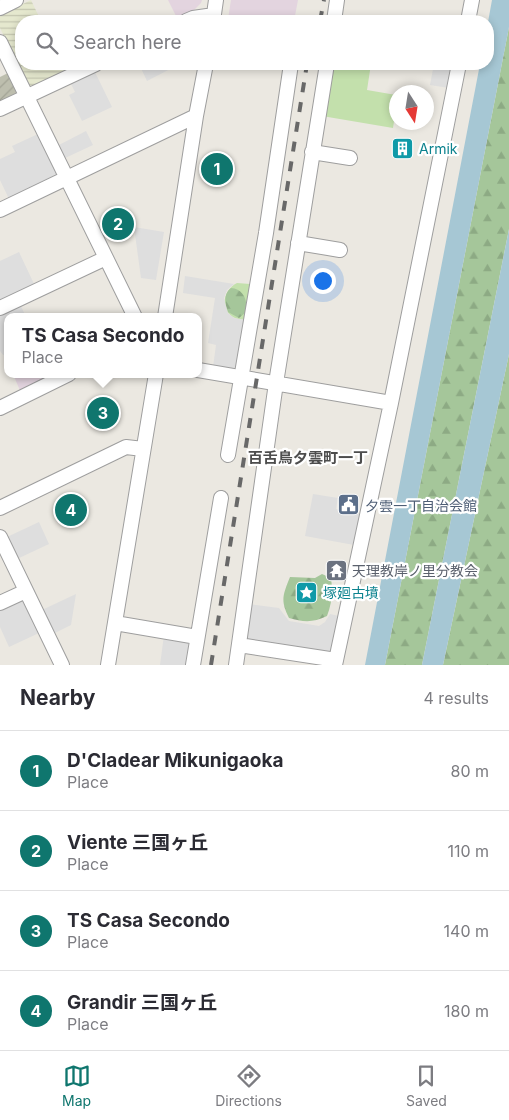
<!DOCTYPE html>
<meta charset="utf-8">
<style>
body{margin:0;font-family:Inter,"Noto Sans JP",sans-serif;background:#f7f7f7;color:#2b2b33}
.compass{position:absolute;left:389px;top:85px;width:45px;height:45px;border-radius:50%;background:#fff;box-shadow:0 2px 8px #0003;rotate:168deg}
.you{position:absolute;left:322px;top:280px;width:18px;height:18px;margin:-12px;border:4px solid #fff;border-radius:50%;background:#1a73e8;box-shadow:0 0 0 8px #1a73e833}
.badge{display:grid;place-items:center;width:32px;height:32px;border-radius:50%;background:#0f766e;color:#fff;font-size:16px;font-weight:700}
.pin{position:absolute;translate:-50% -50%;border:2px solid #fff;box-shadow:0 1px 5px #0006}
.popup{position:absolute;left:4px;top:313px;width:198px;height:65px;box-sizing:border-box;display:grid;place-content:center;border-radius:10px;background:#fff;filter:drop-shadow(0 1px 4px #0005);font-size:16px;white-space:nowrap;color:#7c7c81}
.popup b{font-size:19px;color:#2b2b33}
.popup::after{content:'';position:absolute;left:50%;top:100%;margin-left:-10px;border:10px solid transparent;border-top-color:#fff}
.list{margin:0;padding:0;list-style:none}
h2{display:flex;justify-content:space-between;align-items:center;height:65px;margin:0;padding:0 20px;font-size:21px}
h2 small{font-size:16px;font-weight:400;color:#7c7c81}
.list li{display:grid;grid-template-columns:32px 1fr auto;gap:15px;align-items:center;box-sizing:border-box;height:80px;padding:0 20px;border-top:1px solid #e1e1e2}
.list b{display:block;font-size:19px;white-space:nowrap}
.list p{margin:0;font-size:16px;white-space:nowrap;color:#7c7c81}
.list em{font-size:16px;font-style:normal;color:#7c7c81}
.icon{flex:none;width:28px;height:28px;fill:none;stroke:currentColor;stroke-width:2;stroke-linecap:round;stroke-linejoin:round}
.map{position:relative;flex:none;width:509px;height:665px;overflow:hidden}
.search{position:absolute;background:#fff;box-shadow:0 2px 8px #0003;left:15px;right:15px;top:15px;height:55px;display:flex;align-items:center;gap:12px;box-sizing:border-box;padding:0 18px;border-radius:20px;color:#7c7c81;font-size:19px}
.sheet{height:385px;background:#fff}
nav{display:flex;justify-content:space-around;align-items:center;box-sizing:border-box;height:70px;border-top:1px solid #e1e1e2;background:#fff;font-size:14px;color:#7c7c81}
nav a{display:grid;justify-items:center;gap:2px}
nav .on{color:#0f766e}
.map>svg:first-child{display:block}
.industrial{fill:#e3d4df}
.construction{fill:url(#construction-furrows)}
.farmland{fill:url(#farmland-rules)}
.grass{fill:#c3e0ac}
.forest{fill:url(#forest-firs)}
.parking{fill:#dedede}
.water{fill:#a6c7d4}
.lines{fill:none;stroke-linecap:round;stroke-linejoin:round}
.minor-casing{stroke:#9e9e9e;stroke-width:16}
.minor{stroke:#fff;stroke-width:14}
.rail{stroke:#686868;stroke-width:4;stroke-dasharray:10 10;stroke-linecap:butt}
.labels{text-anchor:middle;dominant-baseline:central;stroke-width:4.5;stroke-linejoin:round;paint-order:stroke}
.culture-label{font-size:14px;fill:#0d838f;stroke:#fff;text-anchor:start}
.service-label{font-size:14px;fill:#4e5e75;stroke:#fff;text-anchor:start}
.worship-label{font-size:14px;fill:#5b616d;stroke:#fff;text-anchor:start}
.neighbourhood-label{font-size:15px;font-weight:bold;fill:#4d4d4d;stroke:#fff}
</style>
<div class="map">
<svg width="509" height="665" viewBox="0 0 509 665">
<defs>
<pattern id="construction-furrows" width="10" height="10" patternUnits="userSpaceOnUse" patternTransform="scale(1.25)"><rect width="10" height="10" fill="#bdbeae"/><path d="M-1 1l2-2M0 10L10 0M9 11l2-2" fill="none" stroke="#a2a395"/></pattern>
<pattern id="farmland-rules" width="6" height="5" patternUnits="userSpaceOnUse" patternTransform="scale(1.25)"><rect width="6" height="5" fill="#e5e8ce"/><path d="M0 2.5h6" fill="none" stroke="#c4c6b0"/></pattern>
<pattern id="forest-firs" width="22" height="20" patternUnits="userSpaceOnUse" patternTransform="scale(1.25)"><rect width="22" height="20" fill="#a5c69a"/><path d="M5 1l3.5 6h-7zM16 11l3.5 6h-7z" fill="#8daa84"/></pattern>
</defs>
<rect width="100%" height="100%" fill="#ebe8e1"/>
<!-- industrial -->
<path class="industrial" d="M168 0H202L201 3 194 10 177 18Z
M231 0H298L294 21H243L228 19Z
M13 374H54L21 393Z"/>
<!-- construction -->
<path class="construction" d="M8 73 18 92 0 103V77Z"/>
<!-- farmland -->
<path class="farmland" d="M31 0 41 21H21V64H61L65 71 29 88 0 28V15Z"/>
<!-- grass -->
<path class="grass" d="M331 64H371L367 90 396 95V108L393 128 322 116Z
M237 283 250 284 254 287 245 320C241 319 236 319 233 317 219 309 224 289 237 283Z"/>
<!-- forest -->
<path class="forest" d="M509 27V229L422 665H385Z
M231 288C244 289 249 302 245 313L239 318 228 312C225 304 223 294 231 288Z
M509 354V665H443Z
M322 574 331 578C333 592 332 603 327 616 313 623 303 622 289 618 280 600 283 595 290 577L315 578Z"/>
<!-- parking -->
<path class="parking" d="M139 64H191V68L176 66 147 81Z
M434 64H454L449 88 430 85Z
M94 70 112 107 82 121 69 95 75 92 70 82Z
M86 131 93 145 63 159 57 146Z
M38 134 59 178 10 201 0 180V159L15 152 12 146Z
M134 227 164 232 156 280 141 278Z
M19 252 35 286 0 303V261Z
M185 276 234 284 227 290 224 298 226 306 228 313 234 318 245 320 237 366 232 370 213 367 216 345 208 343 215 298 183 293Z
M20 304 26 317H8V353L3 355 0 351V314Z
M313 494 338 498 336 509 360 514 354 545 305 536Z
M39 522 49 544 17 559 7 537Z
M76 594 71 625 53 634 42 610Z
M20 600 24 601 39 633 9 647 0 627V610Z
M249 604 279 608 289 621 319 626 325 622 330 614 339 616 331 655 244 641Z
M164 635 193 641 191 665H160Z"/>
<!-- water -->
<path class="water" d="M492 0H509V27L385 665H365L480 64H488V22Z
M509 229V354L443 665H422Z"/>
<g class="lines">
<defs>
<path id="minor" d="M0 8 16 0
M186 21 193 18 214 15
M213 21 216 0
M334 21 337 0
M468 21 472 0
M0 42 135 317
M0 109 96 64
M312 152 350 158
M0 210 196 116
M298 243 340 250
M0 308 106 258
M165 317 196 116 206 64
M198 370 391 403
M0 408 69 374
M228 455 266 233 291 64
M0 508 126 447 143 449
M0 537 62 665
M0 603 26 591
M115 623 197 637
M239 645 336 660
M108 665 156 374
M193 665 221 498
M236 665 276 383 327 64
M335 665 391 403 459 64"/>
</defs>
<!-- minor casing -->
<use href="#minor" class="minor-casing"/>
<!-- minor -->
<use href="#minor" class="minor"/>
<!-- rail -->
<path class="rail" d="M320 21 324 0
M211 665 307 64"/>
</g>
<!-- icons -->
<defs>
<symbol id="building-square" viewBox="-11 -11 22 22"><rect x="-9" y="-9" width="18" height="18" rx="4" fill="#0f9aa8" stroke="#fff"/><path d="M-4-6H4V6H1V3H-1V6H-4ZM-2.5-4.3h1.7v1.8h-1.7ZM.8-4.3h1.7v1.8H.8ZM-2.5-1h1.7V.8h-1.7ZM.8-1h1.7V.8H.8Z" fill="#fff"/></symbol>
<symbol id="civic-square" viewBox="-11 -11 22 22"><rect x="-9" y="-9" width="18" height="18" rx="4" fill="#5c6f8a" stroke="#fff"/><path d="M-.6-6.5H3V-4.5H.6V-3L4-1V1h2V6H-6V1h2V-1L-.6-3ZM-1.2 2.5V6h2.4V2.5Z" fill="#fff"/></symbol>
<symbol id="temple-square" viewBox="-11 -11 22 22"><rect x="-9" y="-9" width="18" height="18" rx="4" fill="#6b7280" stroke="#fff"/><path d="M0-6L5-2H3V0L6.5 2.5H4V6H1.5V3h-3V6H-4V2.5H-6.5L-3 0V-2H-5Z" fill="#fff"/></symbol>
<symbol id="sight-square" viewBox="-11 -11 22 22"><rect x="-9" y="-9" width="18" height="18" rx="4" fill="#0f9aa8" stroke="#fff"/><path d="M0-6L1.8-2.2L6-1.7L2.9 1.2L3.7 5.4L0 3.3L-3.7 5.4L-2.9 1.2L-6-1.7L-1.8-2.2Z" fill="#fff"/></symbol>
</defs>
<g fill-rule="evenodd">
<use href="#building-square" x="390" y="136" width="25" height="25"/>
<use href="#civic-square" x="336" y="492" width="25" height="25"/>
<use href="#temple-square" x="324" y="558" width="25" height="25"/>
<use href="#sight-square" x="294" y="580" width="25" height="25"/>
</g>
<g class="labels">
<!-- culture labels -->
<g class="culture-label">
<text x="419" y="148">Armik</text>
<text x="323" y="592">塚廻古墳</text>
</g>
<!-- service labels -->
<g class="service-label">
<text x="365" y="505">夕雲一丁自治会館</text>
</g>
<!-- worship labels -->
<g class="worship-label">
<text x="352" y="570">天理教岸ノ里分教会</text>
</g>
<!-- neighbourhood labels -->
<g class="neighbourhood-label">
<text x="308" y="457">百舌鳥夕雲町一丁</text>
</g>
</g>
</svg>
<svg class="compass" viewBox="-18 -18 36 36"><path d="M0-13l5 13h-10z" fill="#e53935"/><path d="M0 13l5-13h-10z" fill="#7c7c81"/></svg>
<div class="you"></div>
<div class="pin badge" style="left:217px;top:169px">1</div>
<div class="pin badge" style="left:118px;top:224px">2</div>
<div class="pin badge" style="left:103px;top:413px">3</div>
<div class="popup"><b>TS Casa Secondo</b>Place</div>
<div class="pin badge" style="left:71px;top:510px">4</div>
<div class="search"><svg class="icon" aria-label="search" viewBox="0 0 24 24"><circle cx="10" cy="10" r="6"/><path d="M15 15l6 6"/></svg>Search here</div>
</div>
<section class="sheet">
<h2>Nearby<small>4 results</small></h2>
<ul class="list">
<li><span class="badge">1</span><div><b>D'Cladear Mikunigaoka</b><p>Place</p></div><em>80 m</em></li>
<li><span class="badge">2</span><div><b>Viente 三国ヶ丘</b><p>Place</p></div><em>110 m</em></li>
<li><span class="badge">3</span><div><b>TS Casa Secondo</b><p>Place</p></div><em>140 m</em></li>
<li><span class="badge">4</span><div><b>Grandir 三国ヶ丘</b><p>Place</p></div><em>180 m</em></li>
</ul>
</section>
<nav>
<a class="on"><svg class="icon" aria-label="map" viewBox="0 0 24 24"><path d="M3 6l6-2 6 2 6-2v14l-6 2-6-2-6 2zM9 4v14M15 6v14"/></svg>Map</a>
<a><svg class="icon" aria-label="directions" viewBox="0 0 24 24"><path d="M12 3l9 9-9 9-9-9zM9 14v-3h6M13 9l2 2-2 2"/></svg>Directions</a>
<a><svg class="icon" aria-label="saved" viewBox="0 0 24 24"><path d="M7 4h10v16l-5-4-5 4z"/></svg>Saved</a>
</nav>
